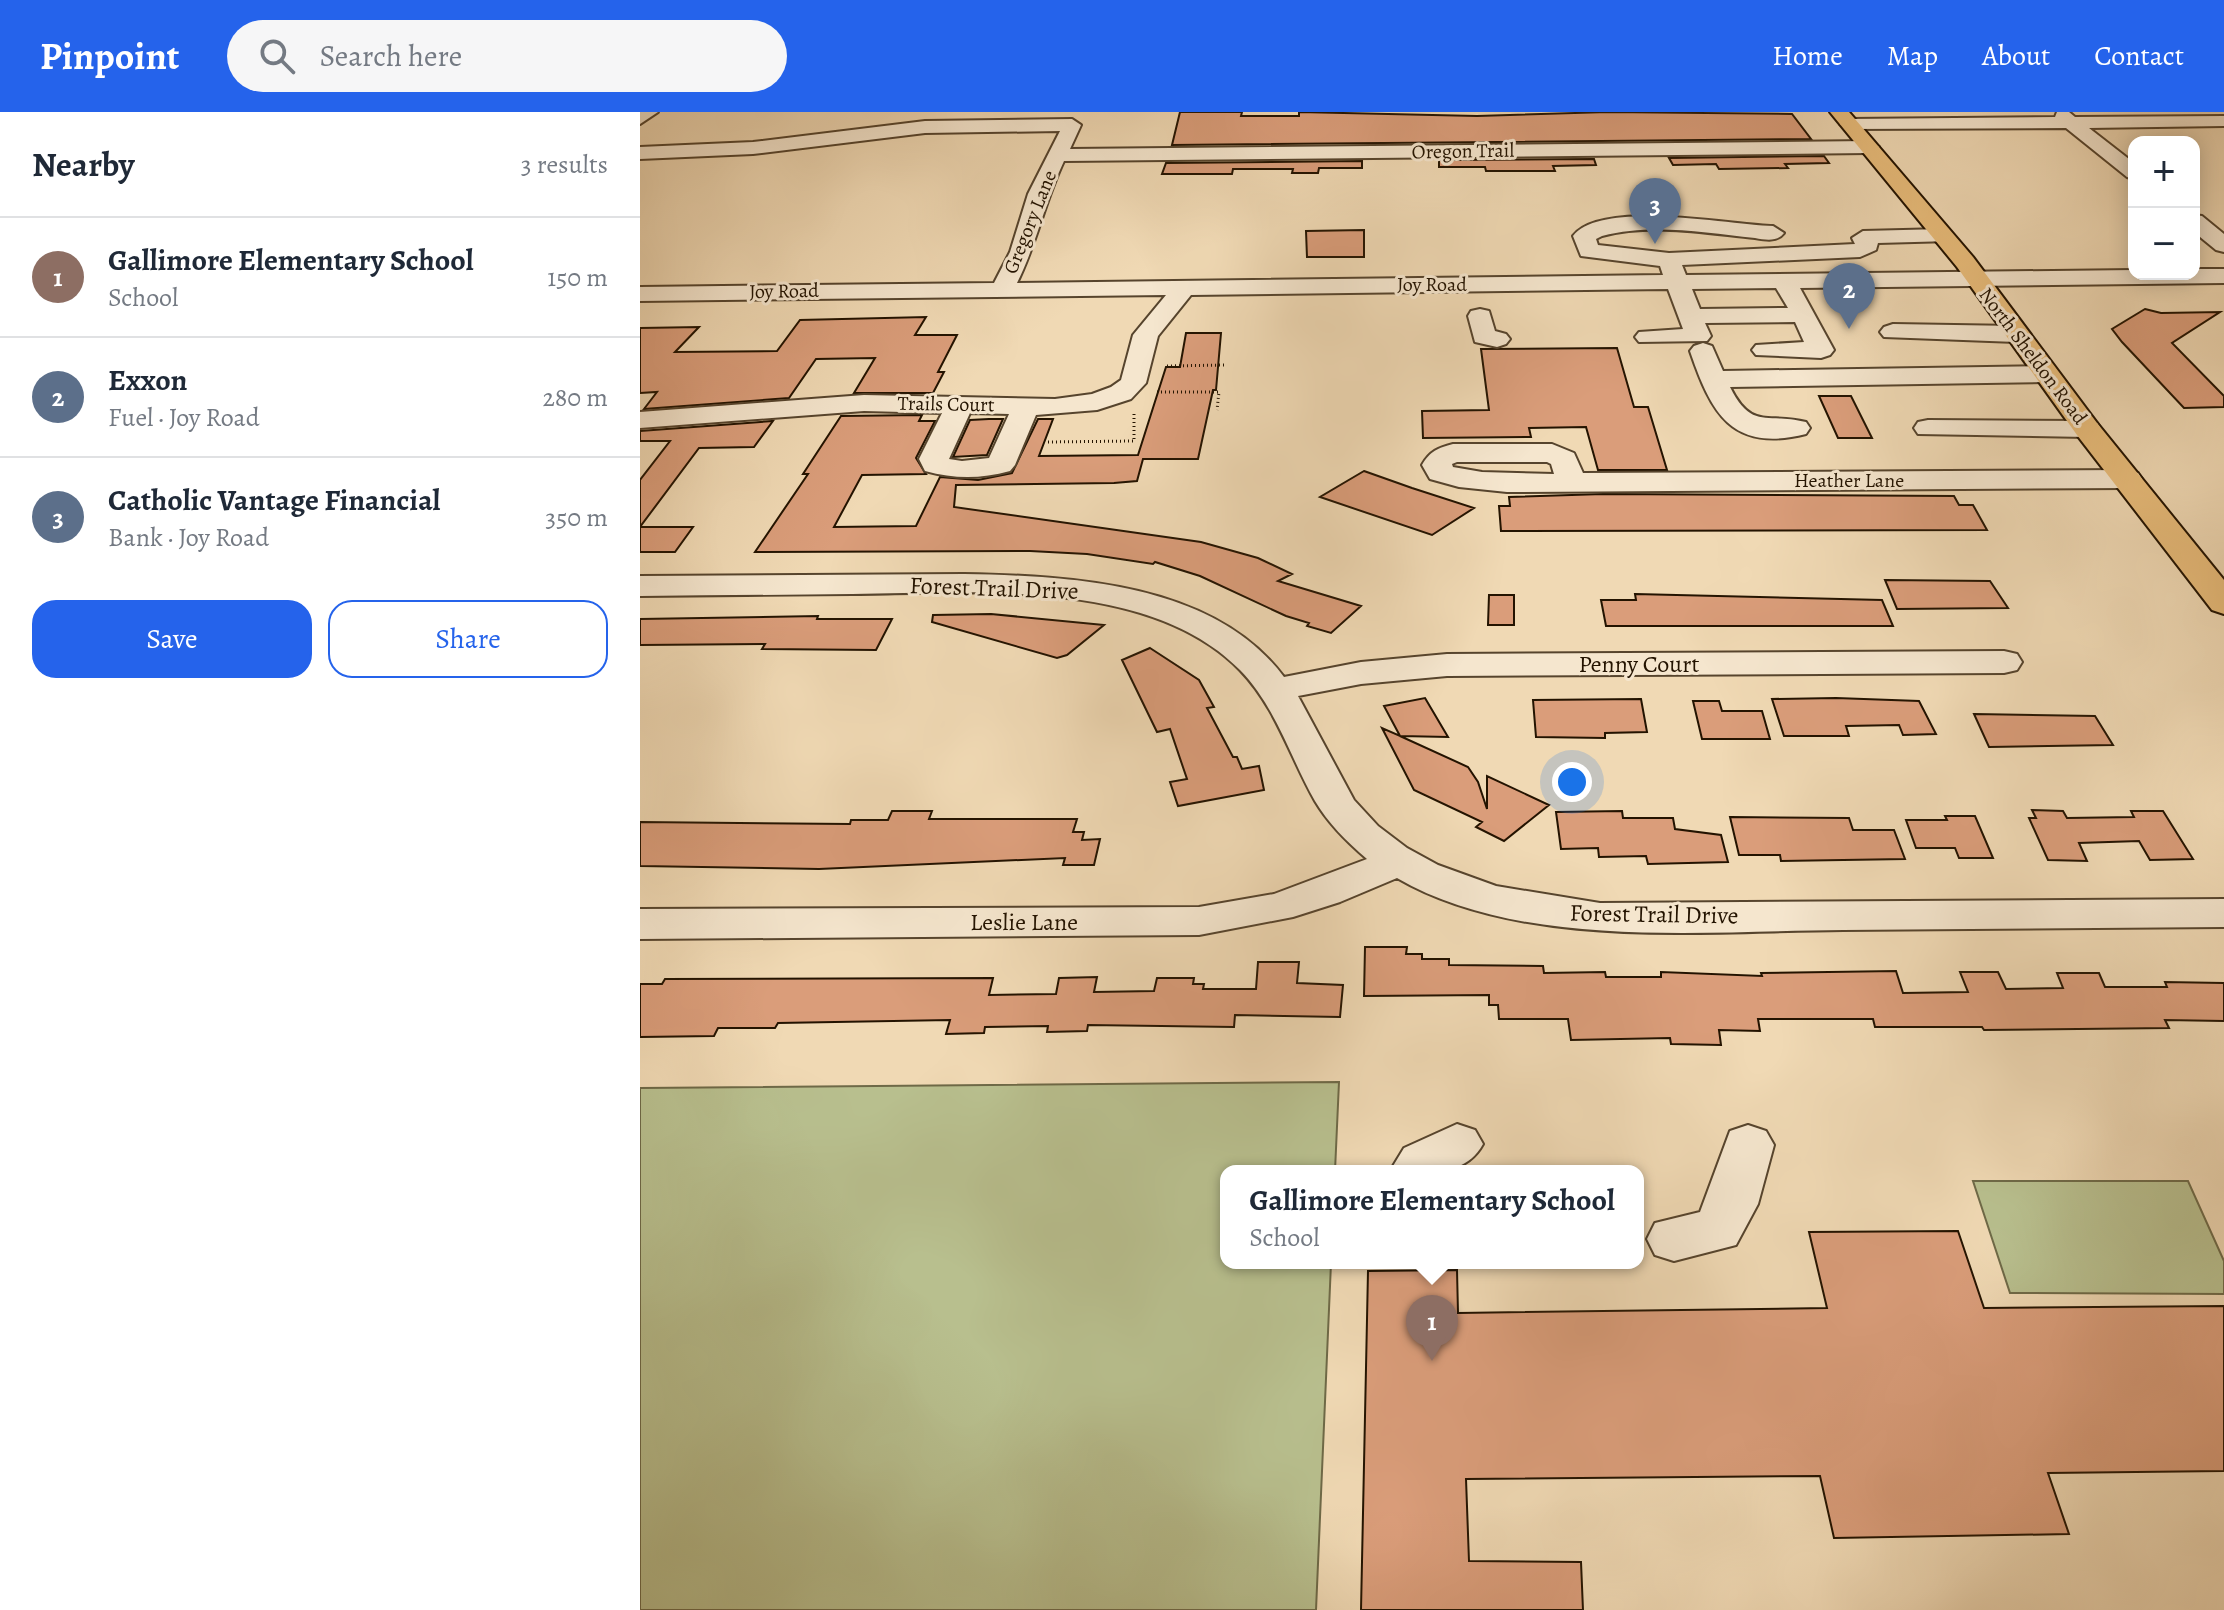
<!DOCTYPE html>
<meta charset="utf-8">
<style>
body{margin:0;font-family:Alegreya,serif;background:#f6f6f7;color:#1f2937}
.controls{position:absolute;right:24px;top:24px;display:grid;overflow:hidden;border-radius:16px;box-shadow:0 4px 20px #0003}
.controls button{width:72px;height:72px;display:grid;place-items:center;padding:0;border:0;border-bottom:2px solid #e0e1e3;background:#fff;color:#1f2937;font:40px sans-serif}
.you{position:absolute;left:932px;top:670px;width:28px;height:28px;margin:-20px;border:6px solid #fff;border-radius:50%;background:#1a73e8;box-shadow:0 0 0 12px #1a73e833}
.badge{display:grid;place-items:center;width:52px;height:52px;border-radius:50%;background:#2563eb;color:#fff;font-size:26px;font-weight:700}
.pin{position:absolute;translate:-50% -66px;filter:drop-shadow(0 2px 4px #0008)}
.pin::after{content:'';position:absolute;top:42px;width:28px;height:24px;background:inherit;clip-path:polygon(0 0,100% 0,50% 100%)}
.popup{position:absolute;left:580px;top:1053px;width:424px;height:104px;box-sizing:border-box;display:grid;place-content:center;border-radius:16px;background:#fff;filter:drop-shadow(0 2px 6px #0005);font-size:26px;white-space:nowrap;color:#747a83}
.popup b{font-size:30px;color:#1f2937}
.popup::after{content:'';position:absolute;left:50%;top:100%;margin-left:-16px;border:16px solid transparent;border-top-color:#fff}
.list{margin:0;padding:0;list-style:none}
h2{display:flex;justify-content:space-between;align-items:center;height:104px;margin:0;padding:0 32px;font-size:34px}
h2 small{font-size:26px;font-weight:400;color:#747a83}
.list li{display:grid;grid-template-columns:52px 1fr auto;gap:24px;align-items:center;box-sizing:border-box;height:120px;padding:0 32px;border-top:2px solid #e0e1e3}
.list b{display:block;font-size:30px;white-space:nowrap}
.list p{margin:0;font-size:26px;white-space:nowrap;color:#747a83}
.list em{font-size:26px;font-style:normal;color:#747a83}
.actions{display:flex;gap:16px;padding:24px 32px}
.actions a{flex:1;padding:18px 0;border:2px solid #2563eb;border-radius:24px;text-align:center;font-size:28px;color:#2563eb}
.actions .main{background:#2563eb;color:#fff}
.icon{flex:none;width:44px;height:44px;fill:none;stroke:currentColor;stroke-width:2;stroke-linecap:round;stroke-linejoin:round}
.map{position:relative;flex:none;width:1584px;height:1498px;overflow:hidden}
header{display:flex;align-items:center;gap:48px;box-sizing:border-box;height:112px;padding:0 40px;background:#2563eb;color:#fff}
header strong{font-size:38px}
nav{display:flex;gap:44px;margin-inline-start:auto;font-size:28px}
.search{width:560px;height:72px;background:#f6f6f7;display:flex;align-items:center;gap:20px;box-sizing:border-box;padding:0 28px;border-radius:44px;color:#747a83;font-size:30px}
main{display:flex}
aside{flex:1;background:#fff}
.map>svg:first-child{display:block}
.green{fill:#b8bf8e;stroke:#6e6947;stroke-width:2}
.building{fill:#da9d7a;stroke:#231300;stroke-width:2}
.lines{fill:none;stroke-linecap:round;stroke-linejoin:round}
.minor-casing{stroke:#56442d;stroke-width:4}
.major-casing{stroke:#231300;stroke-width:4}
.path{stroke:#231300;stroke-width:3;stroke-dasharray:1 3;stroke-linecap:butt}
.minor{fill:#f5e6ce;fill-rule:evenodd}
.major{fill:#e8bc7a;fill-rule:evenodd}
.labels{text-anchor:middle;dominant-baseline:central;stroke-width:6;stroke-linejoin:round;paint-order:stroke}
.far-street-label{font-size:20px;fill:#231300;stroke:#f5e6ce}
.street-label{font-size:24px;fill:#231300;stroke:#f5e6ce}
</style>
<header>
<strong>Pinpoint</strong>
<div class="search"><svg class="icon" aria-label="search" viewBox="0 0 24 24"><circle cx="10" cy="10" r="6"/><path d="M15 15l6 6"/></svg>Search here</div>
<nav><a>Home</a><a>Map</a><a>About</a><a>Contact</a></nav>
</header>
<main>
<aside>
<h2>Nearby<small>3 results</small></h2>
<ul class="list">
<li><span class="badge" style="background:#8d6e63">1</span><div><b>Gallimore Elementary School</b><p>School</p></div><em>150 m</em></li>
<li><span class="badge" style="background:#5c6f8a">2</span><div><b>Exxon</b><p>Fuel · Joy Road</p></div><em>280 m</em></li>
<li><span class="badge" style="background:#5c6f8a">3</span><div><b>Catholic Vantage Financial</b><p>Bank · Joy Road</p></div><em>350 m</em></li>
</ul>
<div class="actions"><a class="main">Save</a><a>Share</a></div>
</aside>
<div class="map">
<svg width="1584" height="1498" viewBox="0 0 1584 1498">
<rect width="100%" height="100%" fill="#f0d9b4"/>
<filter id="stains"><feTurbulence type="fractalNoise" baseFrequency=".0025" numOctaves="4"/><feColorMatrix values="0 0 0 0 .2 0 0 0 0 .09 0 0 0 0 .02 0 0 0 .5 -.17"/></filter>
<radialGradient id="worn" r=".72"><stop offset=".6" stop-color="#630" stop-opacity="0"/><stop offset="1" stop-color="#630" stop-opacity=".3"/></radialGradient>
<!-- green -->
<path class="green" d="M699 970 695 1059H586V1151H691L676 1498H0V976Z
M1333 1069H1548L1584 1149V1182L1370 1181Z"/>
<!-- building -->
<path class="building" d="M540 0H602L601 4H659V0L837 4 968 0 1152 2 1171 27 532 33Z
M1184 44 1189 51 1145 52 1148 56 1079 57 1076 52 1033 53 1029 46Z
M954 47 956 53 913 54 915 59H846L845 55H799V48Z
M722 49V56H679L678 61H652L653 57H593L592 62H522L526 51Z
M724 118V145H667L666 119Z
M1505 197 1521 201 1580 200 1532 231 1584 284V295L1544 296 1482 230 1472 217Z
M286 205 275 223H317L298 260H304L293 281H214L235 246 176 247 149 286 4 297 17 280 0 281V216L59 215 35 240 137 239 160 208Z
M546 221H581L576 278H573L558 347H503L497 369 474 371 316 373 314 395 561 430 618 446 652 462 638 469 721 494 691 521 667 514 669 511 646 504 560 464 515 450 513 452 447 442 390 439 115 440 168 362H163L201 304 282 303 279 309H295L276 346 286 362 222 363 194 415 276 414 300 365 338 368 372 361 398 307H413L399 344 498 343 526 255H540Z
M977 236 994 295H1008L1027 358H958L946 315 889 316 891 325 783 326 782 299 849 298 841 237Z
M1179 284H1211L1232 326H1198Z
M349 307H363L347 343 313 345 330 308Z
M133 309 114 335 59 336 0 415H53L35 440H0V368L30 329H0V319Z
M724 359 772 376 834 396 792 423 680 385Z
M963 382 1314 384 1319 393H1333L1347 418 861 419 859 394H870L869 385Z
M1245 468 1350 469 1368 496 1257 497Z
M995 482 1242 488 1253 514H966L961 488H996Z
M849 483H874V513H848Z
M351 502 464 513 427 543 417 546 292 510 293 503Z
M178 504 177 507H252L236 538 122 537 125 532 0 533V507Z
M510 536 559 568 574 595 567 596 593 645H597L602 657 619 654 624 678 538 694 530 670 547 667 530 617 517 620 482 548Z
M785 586 808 625 760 624 828 655 838 670 847 697V664L909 693 864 729 836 715 842 710 774 678 742 616 760 624 744 594Z
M1196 586 1279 589 1296 622 1263 623 1259 613 1206 614 1209 624H1144L1132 587Z
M1001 587 1007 620 965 621V626L896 625 893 588Z
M1053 589H1079L1082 599H1122L1130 627H1062Z
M1334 602 1455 604 1473 633 1349 635Z
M1392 698 1423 699 1427 706 1494 705 1491 699H1523L1553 747 1510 748 1499 729 1439 731 1447 749 1408 748 1389 706H1396Z
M252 699H292L289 707H437L433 720H444L442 728 460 727 454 753H423L425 746 179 757 0 754V710L210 712 211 708H248Z
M982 699 983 706H1033L1035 717 1081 723 1088 750 1008 752 1006 744 959 745 958 736 921 737 916 700Z
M1305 704H1335L1353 746H1319L1315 736H1276L1266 708H1307Z
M1090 705 1209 706 1213 718H1254L1265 747 1141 749 1140 743H1099Z
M725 835H767L766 842H782V847H809V853L903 854 904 861 965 860 966 865H1021V860L1122 864 1121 861 1256 859 1263 881 1328 880 1320 860H1358L1366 877 1423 876 1417 861H1459L1465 875H1527L1525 870 1584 871V909L1525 908 1529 916 1344 918 1342 915H1235L1233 907H1118L1120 919 1079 918 1081 933 1031 932 1030 926 931 928 928 907H859L858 893H849V883L724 884Z
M618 850H659L657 871 703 873 700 905 595 903 594 915 448 913 447 919 407 920 408 914 345 915 344 921 306 922 310 908 138 911 135 916H78L74 924 0 925V872H22L25 867 353 866 349 883 416 882 419 866 457 865 454 880 514 879 517 866H554L553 872H564L563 877H616Z
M1318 1119 1344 1196 1584 1194V1359L1408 1361 1429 1422 1194 1426 1180 1364 826 1367 829 1449 941 1450 943 1498H721L728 1159 817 1158 818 1201 1187 1196 1169 1120Z"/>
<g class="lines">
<defs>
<path id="minor" d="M0 0H18L0 12Z
M1417 0H1429L1435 5 1584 4V14L1449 16 1494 51V67L1487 65 1426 16 1209 17 1200 12 1209 7 1415 5Z
M432 7 441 13 430 37 1229 29 1239 35 1229 41 424 49C405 89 397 131 377 171L1023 163 1020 154 941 144 933 124C961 87 1091 113 1133 114L1144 121C1137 130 1126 128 1115 126 1064 121 1013 111 962 124L956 127 958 133 1029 141 1215 132 1212 126 1223 119 1303 117 1314 124 1311 129 1238 131 1236 138 1220 145 1042 153 1046 163 1494 158V162H1554V157H1584V171L1160 176 1194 238 1190 243 1181 246 1116 243 1112 238 1116 233 1164 230 1155 210 1065 211 1071 224 1067 229 999 230 995 225 999 220 1043 217 1028 177 551 183 518 224 506 271 491 287 457 298 396 303 375 353 370 359C340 367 315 367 285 359L279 347 302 301 224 299 0 316V300L224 283 415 287 452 282 471 275 481 268 493 223 526 183 0 189V175L354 171 370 140 388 82 420 19 285 21 113 42 0 47V35L113 30 285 9ZM1136 176 1148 196 1060 197 1052 177ZM330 301 369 302 349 346 322 349 309 347Z
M1554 103 1562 104 1584 122V140L1576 138 1554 120Z
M840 197 849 199 855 219 866 222 870 227 866 232 857 235 835 230 828 204 831 199Z
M1253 212 1376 214 1385 217 1389 222 1385 227 1376 230 1244 225 1240 220 1244 215Z
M1063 231 1072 234 1083 259 1406 254 1415 256 1419 262 1415 268 1406 270 1090 275C1112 319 1127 300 1166 310L1170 316 1166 322C1091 341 1071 300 1050 239L1054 234Z
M1288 308 1447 309 1457 311 1461 317 1457 323 1447 325 1278 322 1274 316 1278 310Z
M813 332H912L934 341 943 361 1487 358 1498 361 1502 367 1498 373 1487 376 867 380 819 375 790 367 782 353C790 339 798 336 813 332ZM817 350H907L911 352 914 362 842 360 813 355 812 352Z
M324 462C432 464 574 471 644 565L721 550 807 542 1364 539 1377 542 1382 550 1377 558 1364 561 807 564 721 572 658 584 714 688 738 714 767 736 798 753 856 774 960 791 1584 787V815C1457 816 1330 817 1203 818 1064 819 881 838 757 766L700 790 653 805 559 823 0 827V797L559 795 634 782 727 747C707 730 688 711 675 689 650 645 636 595 600 558 509 465 331 481 212 482 141 483 71 483 0 484V464Z
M817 1012 835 1018 843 1032C824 1067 784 1059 750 1059L764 1036Z
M1108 1013 1126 1019 1134 1033 1118 1092 1096 1133 1034 1149 1015 1143 1007 1127 1015 1111 1060 1100 1090 1019Z"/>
<path id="major" d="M1190 0H1209L1333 145 1457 311 1584 468V502L1572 498 1437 323 1317 155Z"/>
</defs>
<!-- minor casing -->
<use href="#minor" class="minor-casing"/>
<!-- major casing -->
<use href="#major" class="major-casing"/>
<!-- path -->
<path class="path" d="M527 254 586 253
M517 280H579L577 298
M408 330 494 329V301"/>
<!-- minor -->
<use href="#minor" class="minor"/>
<!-- major -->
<use href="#major" class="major"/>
</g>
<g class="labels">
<!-- far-street labels -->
<g class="far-street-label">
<text transform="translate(823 39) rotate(-1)">Oregon Trail</text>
<text transform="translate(390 110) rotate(-68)">Gregory Lane</text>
<text x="792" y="172">Joy Road</text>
<text transform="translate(144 179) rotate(-1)">Joy Road</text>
<text transform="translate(1393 244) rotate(53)">North Sheldon Road</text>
<text transform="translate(306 292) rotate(1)">Trails Court</text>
<text x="1209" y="368">Heather Lane</text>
</g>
<!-- street labels -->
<g class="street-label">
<text transform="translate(354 476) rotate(2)">Forest Trail Drive</text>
<text x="999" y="552">Penny Court</text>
<text transform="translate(1014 802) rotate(1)">Forest Trail Drive</text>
<text x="384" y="810">Leslie Lane</text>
</g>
</g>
<rect width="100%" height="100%" filter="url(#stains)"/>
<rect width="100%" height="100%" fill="url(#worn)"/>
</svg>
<div class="controls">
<button>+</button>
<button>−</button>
</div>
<div class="you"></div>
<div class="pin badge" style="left:792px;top:1249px;background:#8d6e63">1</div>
<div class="popup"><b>Gallimore Elementary School</b>School</div>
<div class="pin badge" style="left:1209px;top:217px;background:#5c6f8a">2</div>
<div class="pin badge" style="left:1015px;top:132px;background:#5c6f8a">3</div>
</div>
</main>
